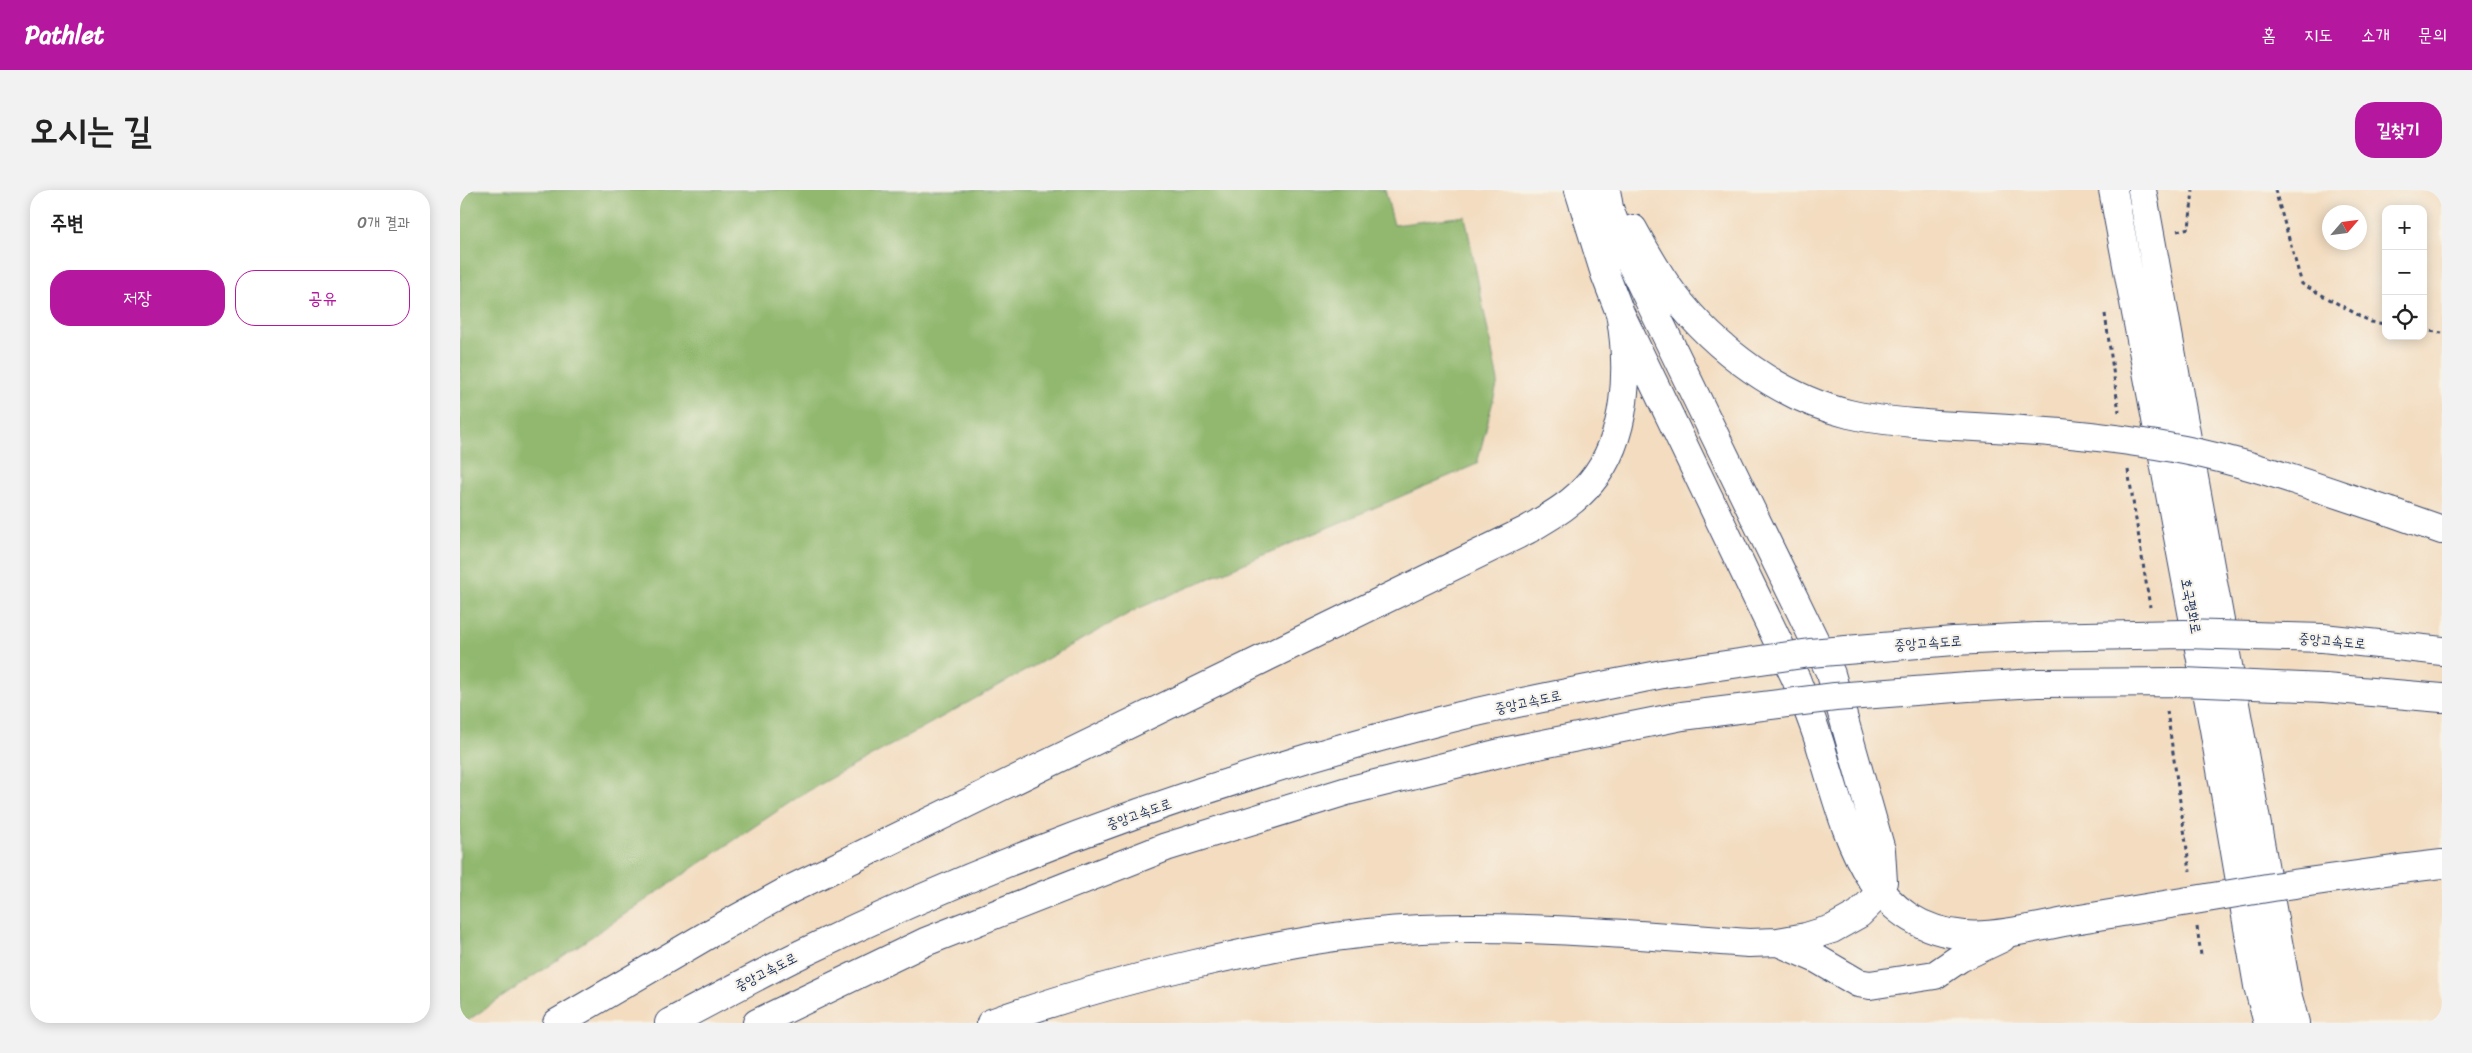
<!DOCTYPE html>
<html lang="ko">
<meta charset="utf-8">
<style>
body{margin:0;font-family:Sriracha,"Poor Story",sans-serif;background:#f2f2f2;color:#222}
.controls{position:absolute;right:15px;top:15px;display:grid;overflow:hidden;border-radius:10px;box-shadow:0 2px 12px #0003}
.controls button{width:45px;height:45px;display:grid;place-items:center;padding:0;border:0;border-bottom:1px solid #e0e0e0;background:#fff;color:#222;font:25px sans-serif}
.compass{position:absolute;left:1862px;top:15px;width:45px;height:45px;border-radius:50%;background:#fff;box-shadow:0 2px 12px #0003;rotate:62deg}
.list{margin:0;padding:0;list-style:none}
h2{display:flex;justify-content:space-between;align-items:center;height:65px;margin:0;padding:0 20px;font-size:21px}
h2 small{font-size:16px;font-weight:400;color:#767676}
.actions{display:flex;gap:10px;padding:15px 20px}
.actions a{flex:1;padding:11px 0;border:1px solid #b5179e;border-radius:20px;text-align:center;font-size:18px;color:#b5179e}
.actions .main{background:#b5179e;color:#fff}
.icon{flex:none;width:28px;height:28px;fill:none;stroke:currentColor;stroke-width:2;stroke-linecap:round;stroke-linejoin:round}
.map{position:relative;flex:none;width:1982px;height:833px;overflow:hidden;border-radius:20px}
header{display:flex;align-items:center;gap:30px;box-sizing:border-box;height:70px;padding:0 25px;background:#b5179e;color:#fff}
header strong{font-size:24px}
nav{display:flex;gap:28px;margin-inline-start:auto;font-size:18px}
.intro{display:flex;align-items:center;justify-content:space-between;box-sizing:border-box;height:120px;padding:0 30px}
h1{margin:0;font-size:35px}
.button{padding:12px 22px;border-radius:20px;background:#b5179e;color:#fff;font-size:18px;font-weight:700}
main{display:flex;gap:30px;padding:0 30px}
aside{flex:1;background:#fff;border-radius:20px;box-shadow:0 2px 12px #0003}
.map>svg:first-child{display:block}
.forest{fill:#91b86e;stroke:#567466}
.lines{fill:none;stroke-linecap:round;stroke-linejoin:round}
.secondary-casing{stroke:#3b496d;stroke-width:30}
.highway-casing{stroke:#3b496d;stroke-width:30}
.path{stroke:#3b496d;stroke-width:3;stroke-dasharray:4 4;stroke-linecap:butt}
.secondary{stroke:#fff;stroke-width:28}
.highway{stroke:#fff;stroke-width:28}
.highway-bridge-casing{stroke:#3b496d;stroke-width:30;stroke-linecap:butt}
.highway-bridge{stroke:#fff;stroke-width:28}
.labels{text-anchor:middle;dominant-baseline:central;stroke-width:4;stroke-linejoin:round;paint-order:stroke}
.street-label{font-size:14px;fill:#1b2f5e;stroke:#f7f3e8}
</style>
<header>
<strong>Pathlet</strong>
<nav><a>홈</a><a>지도</a><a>소개</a><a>문의</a></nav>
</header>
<div class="intro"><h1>오시는 길</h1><a class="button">길찾기</a></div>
<main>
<aside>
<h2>주변<small>0개 결과</small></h2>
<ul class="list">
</ul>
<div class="actions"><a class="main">저장</a><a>공유</a></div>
</aside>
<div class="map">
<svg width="1982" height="833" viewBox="0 0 1982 833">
<rect width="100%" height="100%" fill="#f7f3e8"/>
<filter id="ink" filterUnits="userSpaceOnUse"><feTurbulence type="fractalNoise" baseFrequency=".02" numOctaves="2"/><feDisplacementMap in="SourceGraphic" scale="10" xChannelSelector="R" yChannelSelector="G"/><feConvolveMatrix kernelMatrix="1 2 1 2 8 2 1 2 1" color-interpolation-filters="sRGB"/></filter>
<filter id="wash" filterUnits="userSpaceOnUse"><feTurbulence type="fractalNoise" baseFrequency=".0096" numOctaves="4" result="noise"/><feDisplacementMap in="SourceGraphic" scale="20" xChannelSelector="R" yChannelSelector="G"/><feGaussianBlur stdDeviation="1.12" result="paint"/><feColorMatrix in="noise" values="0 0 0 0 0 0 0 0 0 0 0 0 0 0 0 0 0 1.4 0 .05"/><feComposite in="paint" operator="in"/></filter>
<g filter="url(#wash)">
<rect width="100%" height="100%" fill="#f3dcbf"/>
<!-- forest -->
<path class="forest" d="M0 0H925L934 35 1005 26 1038 191 1017 274 677 419 341 605 4 833H0Z"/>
</g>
<g filter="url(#ink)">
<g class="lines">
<defs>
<path id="secondary" d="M1653 0 1754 539 1798 796 1808 833
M1682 0 1828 807 1835 833"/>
<path id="highway" d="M1119 0 1145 84 1160 123 1336 489C1345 513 1355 536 1362 561 1386 638 1405 736 1504 745 1537 748 1586 735 1620 729
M1173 39C1185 61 1198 84 1213 104 1256 160 1321 208 1389 224 1418 231 1447 232 1476 235
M1931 322 1982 340
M1863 448 1982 461
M1494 451 1577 447
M1508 497 1577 493
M1865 498 1982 508
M1940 679 1982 674
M1318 752 1357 769 1398 793 1410 795 1475 785 1500 768 1542 748
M97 833 251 743 329 700 1067 340C1091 326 1114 313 1131 292 1168 248 1170 177 1160 123
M209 833C253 810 296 786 341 764 544 665 761 588 980 531 1053 512 1129 499 1203 484
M297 833 465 752 706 657 887 601 1048 561 1222 526
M531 833C598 809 666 790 735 774 809 757 885 742 961 739 1071 735 1180 745 1289 753L1318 752 1346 747 1372 739 1399 724 1416 707 1423 692 1421 660 1371 484 1164 59 1149 18 1146 0"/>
</defs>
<!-- secondary casing -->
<use href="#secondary" class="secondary-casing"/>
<!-- highway casing -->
<use href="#highway" class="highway-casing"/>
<!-- path -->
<path class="path" d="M1815 0 1842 94 1911 132 1926 134
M1717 41 1729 38 1733 0
M1645 124 1659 222
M1963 140 1982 143
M1668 280 1690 417
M1707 521 1730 681
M1737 737 1741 765"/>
<!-- secondary -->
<use href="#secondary" class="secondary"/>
<!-- highway -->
<use href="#highway" class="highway"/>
<defs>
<path id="highway-bridge" d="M1476 235C1560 239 1642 244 1724 260 1795 274 1863 300 1931 322
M1577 447 1724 444 1863 448
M1203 484 1350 463 1494 451
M1577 493 1723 492 1865 498
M1222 526 1375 507 1508 497
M1620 729 1813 697 1940 679"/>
</defs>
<!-- highway-bridge casing -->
<use href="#highway-bridge" class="highway-bridge-casing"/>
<!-- highway-bridge -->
<use href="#highway-bridge" class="highway-bridge"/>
</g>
</g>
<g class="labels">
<!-- street labels -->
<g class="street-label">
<text transform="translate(1731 416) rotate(79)">호국평화로</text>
<text transform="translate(1872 451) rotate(5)">중앙고속도로</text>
<text transform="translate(1468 453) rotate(-4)">중앙고속도로</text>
<text transform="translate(1068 512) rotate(-12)">중앙고속도로</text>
<text transform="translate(679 624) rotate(-19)">중앙고속도로</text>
<text transform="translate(306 782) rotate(-27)">중앙고속도로</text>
</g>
</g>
</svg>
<div class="controls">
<button>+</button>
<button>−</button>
<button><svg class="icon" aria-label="locate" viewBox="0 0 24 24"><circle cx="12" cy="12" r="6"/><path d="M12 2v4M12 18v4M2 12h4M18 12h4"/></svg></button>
</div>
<svg class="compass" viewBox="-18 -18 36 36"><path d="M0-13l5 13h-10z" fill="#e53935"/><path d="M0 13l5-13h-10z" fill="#767676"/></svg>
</div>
</main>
